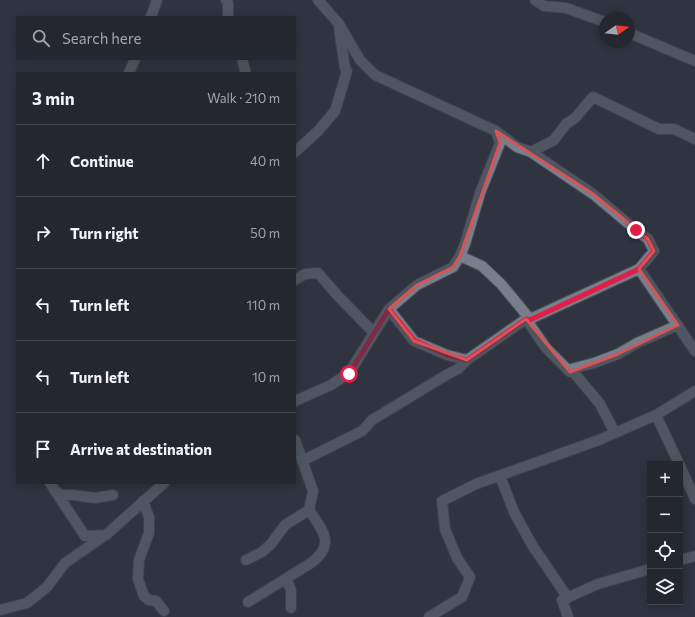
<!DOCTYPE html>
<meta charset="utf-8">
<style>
body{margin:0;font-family:Commissioner,sans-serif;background:#30333c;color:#f1f3f6}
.controls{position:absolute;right:12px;bottom:12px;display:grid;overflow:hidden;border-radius:0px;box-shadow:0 2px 10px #0003}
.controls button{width:36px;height:36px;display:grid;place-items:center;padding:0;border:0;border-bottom:1px solid #41444c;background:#242730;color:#f1f3f6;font:20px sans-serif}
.compass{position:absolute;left:599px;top:12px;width:36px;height:36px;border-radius:50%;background:#242730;box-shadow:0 2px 10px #0003;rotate:76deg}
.stop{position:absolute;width:12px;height:12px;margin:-9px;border:3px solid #e11d48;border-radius:50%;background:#fff}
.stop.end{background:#e11d48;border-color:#fff;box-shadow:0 1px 4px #0008}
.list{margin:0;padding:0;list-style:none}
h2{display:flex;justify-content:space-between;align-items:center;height:52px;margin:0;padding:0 16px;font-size:17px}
h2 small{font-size:13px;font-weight:400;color:#a3a5ab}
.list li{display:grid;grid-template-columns:26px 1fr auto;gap:12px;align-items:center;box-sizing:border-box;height:72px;padding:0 16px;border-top:1px solid #41444c}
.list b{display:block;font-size:15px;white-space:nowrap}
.list em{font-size:13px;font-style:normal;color:#a3a5ab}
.icon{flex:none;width:22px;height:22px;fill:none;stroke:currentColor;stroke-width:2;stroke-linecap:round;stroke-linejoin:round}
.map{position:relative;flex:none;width:695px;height:617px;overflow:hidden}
.search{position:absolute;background:#242730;box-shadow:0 2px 10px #0003;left:16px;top:16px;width:280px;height:44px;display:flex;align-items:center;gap:10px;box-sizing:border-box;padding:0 14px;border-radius:0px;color:#a3a5ab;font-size:15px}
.panel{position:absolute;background:#242730;box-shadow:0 2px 10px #0003;left:16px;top:72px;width:280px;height:412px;border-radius:0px}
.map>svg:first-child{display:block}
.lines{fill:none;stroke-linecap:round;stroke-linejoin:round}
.street-casing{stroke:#4d515a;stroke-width:12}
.street{stroke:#787e8b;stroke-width:10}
.route{stroke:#e11d48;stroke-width:5}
.marked{fill:none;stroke:#d65456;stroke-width:3;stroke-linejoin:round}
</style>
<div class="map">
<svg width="695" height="617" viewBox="0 0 695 617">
<rect width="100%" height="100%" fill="#303440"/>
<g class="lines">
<defs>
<path id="street" d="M226 0 228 3V17
M318 0 339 24 360 60 375 75 496 131 517 147 531 152 593 194 636 230 648 239 654 251 639 269 530 319
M535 0 544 6 566 8 605 22
M151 17 157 0
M629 33 695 61
M242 59 245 70V73
M129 73 135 59
M295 152 318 131 335 111 347 71 345 68 339 28
M531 152 554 140 566 124 575 118 593 97 659 129H674L695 139
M460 256 482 266 501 284 530 319H526L546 348 570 372 571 369 600 404 615 433
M639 269 695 351
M295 280 305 274 318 273 338 296 374 333
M389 309 414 341 447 355 467 360
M571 369 594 363 618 354 637 343 678 325
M295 401 331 385 349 373 389 309 417 285 453 267 460 256 465 244 480 193 500 143 496 131
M656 415 679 464
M302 461 362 431 372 420 448 374 458 369 467 360 526 319
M680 466 695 499
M500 476 514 512 532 545 568 598
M50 483 85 536 106 535
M55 491 62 495H73L95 498 113 495
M143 501 149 517V533L139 560 138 579 144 596 149 600 156 601 164 611
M246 560 262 552 271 544 285 525 309 510 313 491 295 440
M680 560 695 556
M286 579 291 590V608
M248 602 311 563C336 544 323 531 309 510
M0 610 27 603 47 587 65 563 107 534 164 483
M429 617 462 597 470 577 457 558 445 529 442 501 476 484 599 440 656 415 695 391
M568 617 562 600 598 584 650 569"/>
</defs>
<!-- street casing -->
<use href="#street" class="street-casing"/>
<!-- street -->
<use href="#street" class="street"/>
</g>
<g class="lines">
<!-- route -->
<path class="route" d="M349 374 389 309 414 340 447 355 467 360 526 319 530 320 639 269 654 251 648 239 636 230"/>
</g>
<!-- marked area -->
<path d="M0 0H695V617H0ZM496 131 593 194 648 239 654 251 639 269 678 325 618 354 570 372 526 319 467 360 414 341 389 309 417 285 453 267 460 256 500 143Z" fill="#303440" fill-opacity=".55" fill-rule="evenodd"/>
<path class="marked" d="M496 131 593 194 648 239 654 251 639 269 678 325 618 354 570 372 526 319 467 360 414 341 389 309 417 285 453 267 460 256 500 143Z"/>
</svg>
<div class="controls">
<button>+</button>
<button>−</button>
<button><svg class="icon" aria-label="locate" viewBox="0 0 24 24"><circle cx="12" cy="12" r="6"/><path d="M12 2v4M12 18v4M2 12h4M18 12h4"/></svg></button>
<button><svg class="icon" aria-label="layers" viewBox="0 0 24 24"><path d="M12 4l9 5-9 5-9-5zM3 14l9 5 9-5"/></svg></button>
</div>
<svg class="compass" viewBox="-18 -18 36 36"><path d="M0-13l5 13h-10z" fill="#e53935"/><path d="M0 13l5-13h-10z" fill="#a3a5ab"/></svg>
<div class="stop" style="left:349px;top:374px"></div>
<div class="stop end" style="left:636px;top:230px"></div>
<div class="search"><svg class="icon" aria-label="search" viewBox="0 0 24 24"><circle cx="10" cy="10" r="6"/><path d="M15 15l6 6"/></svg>Search here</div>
<section class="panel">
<h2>3 min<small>Walk · 210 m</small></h2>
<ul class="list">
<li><svg class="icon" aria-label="ahead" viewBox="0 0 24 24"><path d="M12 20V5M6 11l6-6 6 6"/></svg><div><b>Continue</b></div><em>40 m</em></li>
<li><svg class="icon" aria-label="right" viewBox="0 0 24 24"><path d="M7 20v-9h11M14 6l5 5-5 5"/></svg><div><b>Turn right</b></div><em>50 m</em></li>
<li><svg class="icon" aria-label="left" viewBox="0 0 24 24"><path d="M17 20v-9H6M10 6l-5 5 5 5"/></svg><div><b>Turn left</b></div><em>110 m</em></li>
<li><svg class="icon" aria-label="left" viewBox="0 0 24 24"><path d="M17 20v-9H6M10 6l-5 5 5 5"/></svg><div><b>Turn left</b></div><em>10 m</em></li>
<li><svg class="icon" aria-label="arrive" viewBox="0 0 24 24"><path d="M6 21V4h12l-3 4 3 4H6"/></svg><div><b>Arrive at destination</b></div></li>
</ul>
</section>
</div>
